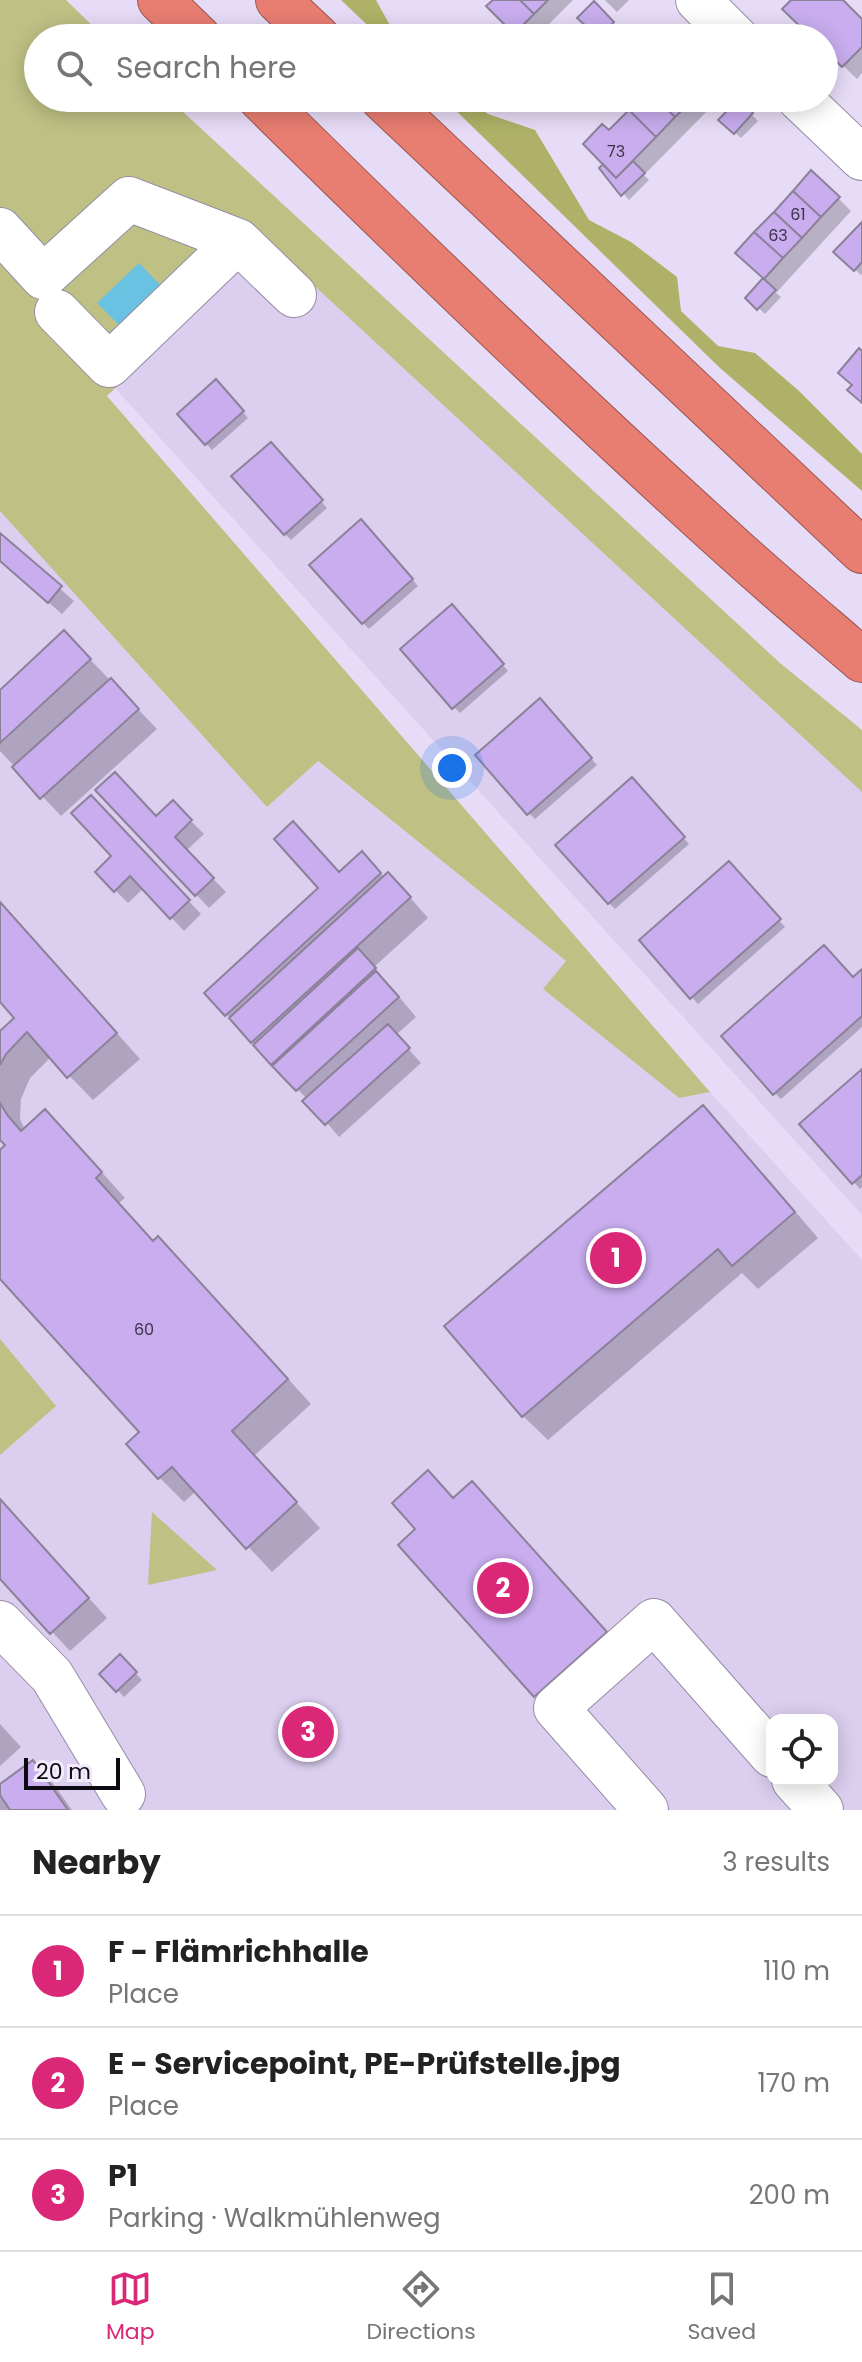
<!DOCTYPE html>
<meta charset="utf-8">
<style>
body{margin:0;font-family:Poppins,sans-serif;background:#f2f2f2;color:#222}
.controls{position:absolute;right:24px;bottom:24px;display:grid;overflow:hidden;border-radius:16px;box-shadow:0 4px 20px #0003}
.controls button{width:72px;height:72px;display:grid;place-items:center;padding:0;border:0;border-bottom:2px solid #e0e0e0;background:#fff;color:#222;font:40px sans-serif}
.scale{position:absolute;left:24px;bottom:20px;width:96px;box-sizing:border-box;padding-left:8px;border:4px solid #0d0a12;border-top:0;font-size:22px;line-height:28px;white-space:nowrap;color:#0d0a12;-webkit-text-stroke:6px #f2ebfc;paint-order:stroke}
.you{position:absolute;left:452px;top:768px;width:28px;height:28px;margin:-20px;border:6px solid #fff;border-radius:50%;background:#1a73e8;box-shadow:0 0 0 12px #1a73e833}
.badge{display:grid;place-items:center;width:52px;height:52px;border-radius:50%;background:#db2777;color:#fff;font-size:26px;font-weight:700}
.pin{position:absolute;translate:-50% -50%;border:4px solid #fff;box-shadow:0 2px 8px #0006}
.list{margin:0;padding:0;list-style:none}
h2{display:flex;justify-content:space-between;align-items:center;height:104px;margin:0;padding:0 32px;font-size:34px}
h2 small{font-size:26px;font-weight:400;color:#767676}
.list li{display:grid;grid-template-columns:52px 1fr auto;gap:24px;align-items:center;box-sizing:border-box;height:112px;padding:0 32px;border-top:2px solid #e0e0e0}
.list b{display:block;font-size:30px;white-space:nowrap}
.list p{margin:0;font-size:26px;white-space:nowrap;color:#767676}
.list em{font-size:26px;font-style:normal;color:#767676}
.icon{flex:none;width:44px;height:44px;fill:none;stroke:currentColor;stroke-width:2;stroke-linecap:round;stroke-linejoin:round}
.map{position:relative;flex:none;width:862px;height:1810px;overflow:hidden}
.search{position:absolute;background:#fff;box-shadow:0 4px 20px #0003;left:24px;right:24px;top:24px;height:88px;display:flex;align-items:center;gap:20px;box-sizing:border-box;padding:0 28px;border-radius:44px;color:#767676;font-size:30px}
.sheet{height:440px;background:#fff}
nav{display:flex;justify-content:space-around;align-items:center;box-sizing:border-box;height:112px;border-top:2px solid #e0e0e0;background:#fff;font-size:22px;color:#767676}
nav a{display:grid;justify-items:center;gap:4px}
nav .on{color:#db2777}
.map>svg:first-child{display:block}
.built{fill:#dbceef;fill-rule:evenodd}
.green{fill:#bec084}
.forest{fill:#aeb167}
.water{fill:#69c2e2}
.shadow{fill:#0003}
.building{fill:#c9adef;stroke:#8b8199;stroke-width:2}
.lines{fill:none;stroke-linecap:round;stroke-linejoin:round}
.minor-casing{stroke:#968ca5;stroke-width:46}
.highway-casing{stroke:#9b5550;stroke-width:46}
.minor{stroke:#fff;stroke-width:44}
.highway{stroke:#e87e71;stroke-width:44}
.labels{text-anchor:middle;dominant-baseline:central;stroke-width:6;stroke-linejoin:round;paint-order:stroke}
.number-label{font-size:16px;fill:#3c3349}
</style>
<div class="map">
<svg width="862" height="1810" viewBox="0 0 862 1810">
<rect width="100%" height="100%" fill="#e7dcf7"/>
<!-- built -->
<path class="built" d="M268 243 862 792V1215L115 388Z
M0 511 267 807 317 761 566 961 544 990 679 1098 710 1092 862 1260V1810H0ZM772 1720H832V1780H772Z"/>
<!-- green -->
<path class="green" d="M0 0H66L105 38H38V98H168L780 663 862 730V792L268 243 107 396 710 1092 679 1098 543 989 566 961 318 761 267 807 0 511Z
M0 1339 56 1406 0 1455Z
M152 1512 217 1570 148 1585Z"/>
<!-- forest -->
<path class="forest" d="M341 0H376L392 29 401 38H381Z
M443 98H465L488 114 535 130 589 220 631 242 677 277 681 311 718 346 755 353 799 391 862 454V491L720 368Z"/>
<!-- water -->
<path class="water" d="M139 263 163 288 122 328 97 303Z"/>
<!-- shadow -->
<path class="shadow" d="M496 0H573L535 38H521L489 6Z
M605 0H629L617 12Z
M794 0H840L862 22V73L857 79 824 47V38H815Z
M594 4 619 30 610 38H600L580 18Z
M620 98H720L644 175 649 180 629 200 602 168 621 185 624 183 586 144 610 133 632 110Z
M739 102 758 121 741 138 721 120Z
M838 198 851 211 776 293 781 297 765 314 748 298 765 279 751 266Z
M862 225V274L861 275 836 252Z
M222 388 248 418 212 450 180 414Z
M276 450 327 508 291 540 285 534Z
M367 527 418 586 369 629 363 623Z
M0 536 74 601 62 614 0 561Z
M458 613 508 671 460 713 454 707Z
M83 652 157 729 61 816 0 751V693Z
M545 707 597 765 535 819 529 813Z
M638 786 689 844 615 909 609 903Z
M98 790 156 818 173 803 204 834 186 851 226 892 209 908Z
M103 810 201 914 184 931 144 888 128 903 115 890 114 856Z
M362 854 385 878 407 894 428 918 374 967 416 1017 396 1035 421 1063 339 1137 307 1099 226 1014 340 874Z
M734 869 785 927 698 1004 641 940Z
M0 902 140 1059 93 1100 51 1057 30 1078 21 1099 20 1119 25 1130 69 1136 125 1198 119 1203 154 1242 183 1263 311 1404 254 1456 320 1528 272 1572 196 1491 184 1502 160 1478 129 1444 142 1432 0 1276V1153L8 1146 0 1136V1036L17 1018 0 999Z
M862 972V1027L781 1099 775 1093 853 980Z
M862 1071V1187L860 1189 802 1124Z
M702 1107 727 1132 818 1238 758 1289 742 1273 548 1440 523 1416Z
M472 1483 630 1657 560 1719 536 1695 418 1529Z
M0 1500 107 1618 70 1651 0 1576Z
M120 1657 142 1680 124 1697 102 1674Z
M0 1724 21 1747 0 1766Z
M33 1763 52 1782 72 1810H0V1797H4L0 1792V1786Z"/>
<!-- building -->
<path class="building" d="M493 0H520L534 14 514 34 486 6Z
M520 0H548L534 14Z
M791 0H843L862 19V47L842 67 824 49V38H812L782 9Z
M594 1 614 22 599 38 577 18Z
M617 98H656L675 117 656 137Z
M656 98H695L675 117Z
M739 99 753 113 734 134 718 120Z
M629 110 656 137 616 178 583 144 602 124 609 130Z
M633 161 645 173 621 196 599 168 603 164 616 178Z
M811 170 840 197 821 217 793 191Z
M793 191 821 217 802 238 774 212Z
M774 212 802 238 783 258 754 232Z
M862 222V262L854 271 833 252Z
M754 232 783 258 764 279 735 253Z
M763 278 776 290 757 310 745 298Z
M859 348 862 351V403L847 390 852 385 838 373Z
M216 379 244 411 205 445 177 414Z
M271 442 323 500 284 535 231 476Z
M361 519 413 579 362 624 309 565Z
M0 533 62 586 48 603 0 561Z
M452 604 504 664 452 709 400 649Z
M64 630 91 659 0 743V690Z
M111 678 139 709 40 799 12 767Z
M540 698 592 758 527 815 475 755Z
M115 772 156 816 173 800 192 820 175 837 214 878 195 896 95 790Z
M632 777 685 837 608 904 555 845Z
M91 795 190 900 170 919 130 876 114 892 95 872 111 856 71 813Z
M293 821 339 872 362 851 381 873 225 1016 204 993 318 888 274 839Z
M729 861 781 919 690 999 639 940Z
M388 872 411 897 251 1043 229 1018Z
M0 902 117 1033 67 1078 27 1032 6 1054 0 1065V1031L14 1018 0 1002Z
M824 945 853 977 862 969V1016L773 1095 721 1036Z
M358 948 376 968 271 1065 253 1045Z
M376 971 399 997 296 1091 272 1066Z
M388 1024 410 1048 325 1125 302 1101Z
M862 1069V1175L852 1184 799 1124Z
M0 1103 8 1116 21 1131 45 1109 102 1172 96 1178 153 1241 158 1236 288 1379 232 1431 297 1502 246 1549 172 1467 158 1479 126 1444 139 1432 0 1279V1150L5 1145 0 1140Z
M703 1105 795 1212 732 1266 718 1249 522 1417 444 1326Z
M428 1470 453 1498 472 1481 607 1632 534 1697 398 1545 415 1529 392 1503Z
M0 1499 89 1598 50 1634 0 1579Z
M120 1654 137 1672 116 1692 99 1674Z
M33 1760 68 1810H10L0 1795V1784Z"/>
<g class="lines">
<defs>
<path id="minor" d="M698 0 736 38
M799 98 862 158
M0 230 43 277 129 199 238 241
M57 312 109 365 238 241 294 295
M0 1623 52 1676 123 1794
M794 1780 821 1810
M646 1810 556 1708 654 1621 772 1755"/>
<path id="highway" d="M160 0 199 38
M278 0 318 38
M260 98C415 251 572 403 734 549 776 587 819 623 862 660
M382 98 862 551"/>
</defs>
<!-- minor casing -->
<use href="#minor" class="minor-casing"/>
<!-- highway casing -->
<use href="#highway" class="highway-casing"/>
<!-- minor -->
<use href="#minor" class="minor"/>
<!-- highway -->
<use href="#highway" class="highway"/>
</g>
<g class="labels">
<!-- number labels -->
<g class="number-label">
<text x="616" y="151">73</text>
<text x="798" y="214">61</text>
<text x="778" y="235">63</text>
<text x="144" y="1329">60</text>
</g>
</g>
</svg>
<div class="controls">
<button><svg class="icon" aria-label="locate" viewBox="0 0 24 24"><circle cx="12" cy="12" r="6"/><path d="M12 2v4M12 18v4M2 12h4M18 12h4"/></svg></button>
</div>
<div class="scale">20 m</div>
<div class="you"></div>
<div class="pin badge" style="left:616px;top:1258px">1</div>
<div class="pin badge" style="left:503px;top:1588px">2</div>
<div class="pin badge" style="left:308px;top:1732px">3</div>
<div class="search"><svg class="icon" aria-label="search" viewBox="0 0 24 24"><circle cx="10" cy="10" r="6"/><path d="M15 15l6 6"/></svg>Search here</div>
</div>
<section class="sheet">
<h2>Nearby<small>3 results</small></h2>
<ul class="list">
<li><span class="badge">1</span><div><b>F - Flämrichhalle</b><p>Place</p></div><em>110 m</em></li>
<li><span class="badge">2</span><div><b>E - Servicepoint, PE-Prüfstelle.jpg</b><p>Place</p></div><em>170 m</em></li>
<li><span class="badge">3</span><div><b>P1</b><p>Parking · Walkmühlenweg</p></div><em>200 m</em></li>
</ul>
</section>
<nav>
<a class="on"><svg class="icon" aria-label="map" viewBox="0 0 24 24"><path d="M3 6l6-2 6 2 6-2v14l-6 2-6-2-6 2zM9 4v14M15 6v14"/></svg>Map</a>
<a><svg class="icon" aria-label="directions" viewBox="0 0 24 24"><path d="M12 3l9 9-9 9-9-9zM9 14v-3h6M13 9l2 2-2 2"/></svg>Directions</a>
<a><svg class="icon" aria-label="saved" viewBox="0 0 24 24"><path d="M7 4h10v16l-5-4-5 4z"/></svg>Saved</a>
</nav>
